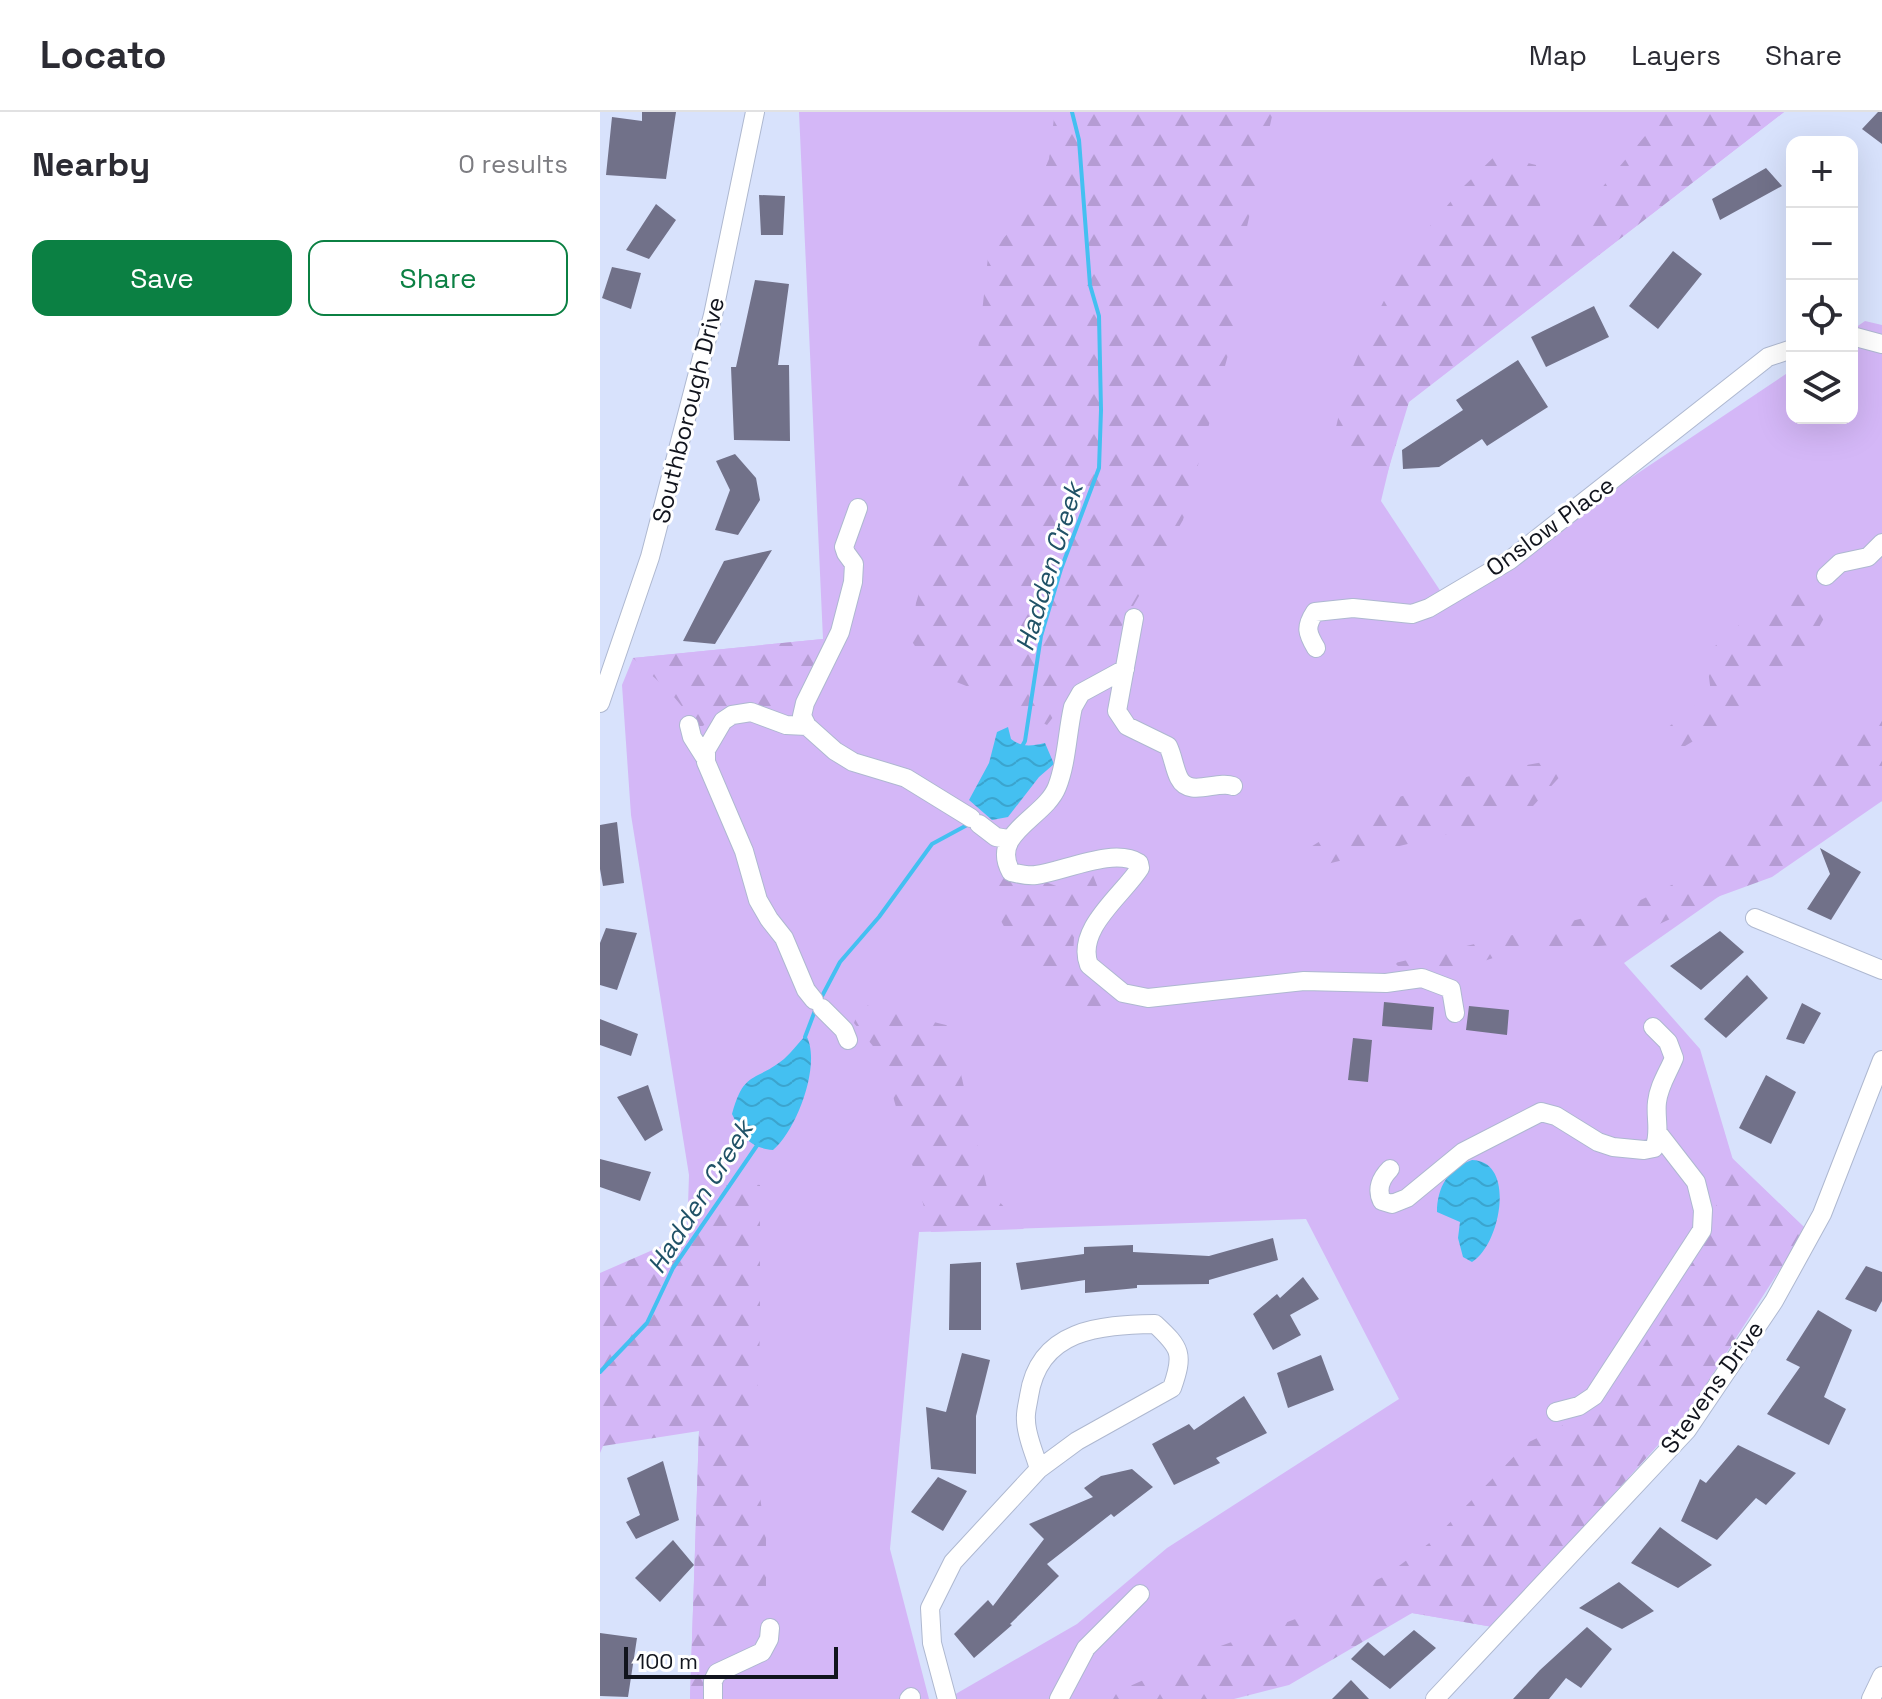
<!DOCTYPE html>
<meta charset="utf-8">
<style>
body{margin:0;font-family:"Space Grotesk",sans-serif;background:#f2f2f3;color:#2b2b33}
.controls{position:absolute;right:24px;top:24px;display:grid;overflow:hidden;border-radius:16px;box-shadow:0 8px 32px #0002}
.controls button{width:72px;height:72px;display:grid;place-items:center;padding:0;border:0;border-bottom:2px solid #e1e1e2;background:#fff;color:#2b2b33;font:40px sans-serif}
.scale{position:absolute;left:24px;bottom:20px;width:214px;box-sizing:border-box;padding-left:8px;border:4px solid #11141d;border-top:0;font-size:22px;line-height:28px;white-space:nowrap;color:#11141d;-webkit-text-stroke:6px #fff;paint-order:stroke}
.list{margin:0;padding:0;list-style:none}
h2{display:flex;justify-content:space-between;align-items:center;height:104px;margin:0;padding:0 32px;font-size:34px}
h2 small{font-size:26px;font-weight:400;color:#7c7c81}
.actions{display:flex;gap:16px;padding:24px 32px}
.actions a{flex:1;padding:18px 0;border:2px solid #0b8043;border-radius:16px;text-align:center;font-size:28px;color:#0b8043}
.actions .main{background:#0b8043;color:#fff}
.icon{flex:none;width:44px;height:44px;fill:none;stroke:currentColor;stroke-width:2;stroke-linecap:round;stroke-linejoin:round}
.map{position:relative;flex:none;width:1282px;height:1587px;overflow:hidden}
header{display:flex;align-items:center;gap:48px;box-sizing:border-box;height:112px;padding:0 40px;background:#fff;border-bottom:2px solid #e1e1e2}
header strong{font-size:38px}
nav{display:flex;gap:44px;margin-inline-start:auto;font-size:28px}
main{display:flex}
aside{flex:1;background:#fff}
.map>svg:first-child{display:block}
.grass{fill:#d4b7f7}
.forest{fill:url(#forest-firs)}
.water{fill:url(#water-waves)}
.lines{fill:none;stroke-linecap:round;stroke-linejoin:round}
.stream{stroke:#44c0f1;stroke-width:4}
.building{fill:#717189}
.minor-casing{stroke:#aeb8d0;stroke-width:20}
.minor{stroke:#fff;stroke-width:18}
.labels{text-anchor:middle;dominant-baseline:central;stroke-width:6;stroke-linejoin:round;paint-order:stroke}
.street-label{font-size:24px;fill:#11141d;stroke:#fff}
.water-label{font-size:26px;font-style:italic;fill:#205267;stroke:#fff}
</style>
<header>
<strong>Locato</strong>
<nav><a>Map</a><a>Layers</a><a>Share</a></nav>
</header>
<main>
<aside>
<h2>Nearby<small>0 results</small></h2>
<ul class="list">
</ul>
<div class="actions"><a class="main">Save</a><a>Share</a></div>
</aside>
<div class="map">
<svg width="1282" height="1587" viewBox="0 0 1282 1587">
<defs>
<pattern id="forest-firs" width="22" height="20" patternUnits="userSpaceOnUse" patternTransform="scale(2)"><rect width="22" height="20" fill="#d4b7f7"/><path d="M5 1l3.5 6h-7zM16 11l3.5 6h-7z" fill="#b59cd3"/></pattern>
<pattern id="water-waves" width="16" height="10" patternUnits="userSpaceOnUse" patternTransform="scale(2)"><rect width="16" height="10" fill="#44c0f1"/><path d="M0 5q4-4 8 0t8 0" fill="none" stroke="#3ba4ce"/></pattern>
</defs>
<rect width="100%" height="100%" fill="#d8e2fc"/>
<!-- grass -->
<path class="grass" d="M199 0H1184L804 293 781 389 847 489 1192 258V306H1252V218L1265 209 1282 213V670L1024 851 1100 937 1133 1048 1206 1117 893 1515 812 1501 584 1587H347L477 1512 567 1436 799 1287 706 1107 319 1120 290 1437 329 1587H90L99 1319 87 1123 89 1063 31 703 22 573 33 546 223 527Z"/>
<!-- forest -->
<path class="forest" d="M479 0H673L641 141 631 232 583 408 521 515 513 543 471 582 447 613 381 580 332 560 311 528 316 491 340 411 375 338 372 294 388 145 426 99 449 47 454 6Z
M1065 0H1184L809 290 787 362 751 353 736 315 748 266 770 216 810 138 862 76 896 43 936 53 941 101 940 135 985 96Z
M1185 473 1211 477 1229 497 1202 546 1157 591 1070 643 1056 625 1111 581 1106 542Z
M223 527C216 554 206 576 190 599L133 592 100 616 69 579 33 546Z
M1282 601V689L1172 765 1120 784 1014 833 911 840 848 861 806 862 795 851 1022 797 1082 768 1161 710 1238 632 1256 610Z
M961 647 966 658 933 694 895 701 872 716 715 755 706 738 782 690 880 661Z
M395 751 459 775 493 763 498 776 474 825 473 846 510 903 476 891 433 867 385 780 388 758Z
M261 892 350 914 387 1076 424 1117 331 1120 282 945 254 911Z
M1128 1042 1206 1117 1089 1299 893 1515 812 1501 689 1573 634 1587H501L615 1536 701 1505 787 1463 832 1429 927 1331 1010 1290 1063 1200 1119 1088Z
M129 1070 160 1073V1223L154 1342 166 1427V1477L156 1515H114L111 1587H90L99 1319 3 1334 0 1341V1161L87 1123Z"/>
<!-- water -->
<path class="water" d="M408 615 411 627C423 636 431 634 445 631L454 652 439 665 408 705 392 708 369 688 389 651 397 620Z
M206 923C222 951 197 1018 173 1038 147 1035 143 1024 132 1002 144 958 154 971 184 947 192 940 199 930 206 923Z
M872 1048C917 1049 900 1134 872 1150L863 1145 858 1126 860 1110 837 1100C837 1076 848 1056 872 1048Z"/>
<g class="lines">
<!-- stream -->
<path class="stream" d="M420 638 425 629 441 524 461 457 499 356 501 298 499 204 490 173 479 28 472 0
M220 888 240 850 279 805 332 732 369 712
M205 925 216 896
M0 1260 47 1211 73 1156 158 1032"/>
</g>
<!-- building -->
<path class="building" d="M42 0H76L66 67 6 63 12 5 42 9Z
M1278 0H1282V32L1262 17Z
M1166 56 1182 74 1120 108 1112 87Z
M159 83 185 84 183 123H161Z
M56 92 76 108 49 147 26 138Z
M1073 139 1102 162 1058 217 1029 194Z
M12 155 41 161 31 197 2 186Z
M155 168 189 172 178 253H189L190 329 134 328 131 255H136Z
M994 194 1009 225 946 255 931 225Z
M918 248 948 295 887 334 882 327 839 355 803 357 802 338 863 298 856 288Z
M135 342 156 366 160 388 138 423 115 418 130 378 116 349Z
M172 438 115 532 83 529 124 449Z
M17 710 24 771 3 774 0 757V713Z
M1220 736 1261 760 1231 808 1207 797 1230 762Z
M6 816 37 821 17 878 0 873V831Z
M1120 819 1144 840 1101 878 1070 854Z
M1147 863 1168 886 1126 926 1104 907Z
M784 890 834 895 832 918 782 914Z
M1202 891 1221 901 1204 932 1186 927Z
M869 894 909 898 907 923 866 918Z
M0 907 38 922 31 944 0 933Z
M753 926 772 928 768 970 748 968Z
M1166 963 1196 980 1171 1032 1139 1016Z
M48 973 63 1018 45 1029 17 985Z
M0 1047 51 1060 40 1089 0 1075Z
M673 1126 678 1148 609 1168V1172L537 1173V1176L485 1181V1168L421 1178 416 1151 484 1142V1135L533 1133V1140L609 1144Z
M381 1150V1218H349L350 1152Z
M1266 1154 1282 1160V1189L1276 1200 1245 1187Z
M703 1165 719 1187 690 1203 701 1223 673 1238 653 1202 677 1182 680 1186Z
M1218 1198 1252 1218 1224 1285 1246 1297 1229 1333 1167 1302 1200 1255 1186 1248Z
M362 1241 390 1248 376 1304V1362L331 1357 326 1295 346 1300Z
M721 1243 734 1278 688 1296 677 1261Z
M644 1284 667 1321 616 1346 620 1351 574 1373 552 1332 589 1312 594 1318Z
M1138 1333 1196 1361 1166 1393 1156 1386 1117 1428 1081 1409 1100 1367 1106 1371Z
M63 1349 79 1408 36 1427 26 1410 40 1403 27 1366Z
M532 1357 553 1375 514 1405 511 1402 447 1452 459 1464 410 1512 412 1513 374 1546 354 1522 388 1488 393 1494 444 1427 429 1412 493 1385 484 1376 501 1364Z
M338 1365 367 1379 343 1419 311 1400Z
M1060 1415 1076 1427 1112 1453 1078 1476 1031 1451Z
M73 1428 94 1453 60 1490 35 1466Z
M1019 1470 1054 1499 1022 1517 979 1496Z
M987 1515 1012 1537 981 1576 966 1566 949 1587H913L940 1558Z
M814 1518 836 1536 790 1577 751 1547 768 1530 784 1544Z
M0 1521 37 1526 28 1585 0 1584Z
M751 1568 769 1587H732Z"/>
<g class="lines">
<defs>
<path id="minor" d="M1252 224 1282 232
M1226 464 1240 451 1268 445 1282 431
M534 506 517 599 527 614 568 634C573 644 574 656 579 666 589 686 617 668 633 674
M716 536C707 521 705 515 715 500L753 496 812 502 829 496 910 448 1168 245 1192 237
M525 557 481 581 473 595C467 621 467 650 457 675 445 706 389 721 411 760 419 762 428 764 436 763 465 759 514 735 539 751L540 756C523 783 475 817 489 853L523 881 548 886 704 869 786 871 822 866 851 877 855 901
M0 591 50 445 113 203 155 0
M89 613 92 625 104 644
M207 614 202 604 205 591 240 520 253 470 254 452 246 441 244 435 258 396
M379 712 396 725 408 727
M1155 806 1282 858
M214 888 206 878 184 826 169 807 158 788 144 739 106 650V638L123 609 132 603 151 600 186 613 207 614 235 639 253 650 306 666 371 706
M222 896 244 918 248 928
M790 1057C781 1066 776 1077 782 1089L792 1092 807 1086 863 1040 941 1000 956 1004 998 1030 1013 1035 1044 1038 1054 1036C1061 1022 1055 1005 1057 990 1059 973 1068 961 1074 946L1068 930 1053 915
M956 1300 979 1294 994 1284 1102 1118 1103 1098 1096 1070 1058 1021
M113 1587V1569L117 1561 162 1540 169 1527 170 1516
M309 1587 311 1585
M347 1587 332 1531 330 1496 353 1450 439 1357 477 1329 572 1276C584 1242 581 1236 555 1212 500 1213 439 1217 429 1284 428 1291 425 1301 426 1308 426 1324 435 1342 439 1357
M459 1587 486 1536 540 1482
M835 1587 1087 1318 1174 1189 1222 1102 1282 948
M1271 1587 1282 1564"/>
</defs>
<!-- minor casing -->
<use href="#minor" class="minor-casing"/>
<!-- minor -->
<use href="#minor" class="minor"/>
</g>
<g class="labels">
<!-- street labels -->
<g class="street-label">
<text transform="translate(88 298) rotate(-76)">Southborough Drive</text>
<text transform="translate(950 414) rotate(-36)">Onslow Place</text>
<text transform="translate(1112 1275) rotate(-54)">Stevens Drive</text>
</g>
<!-- water labels -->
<g class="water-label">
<text transform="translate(449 455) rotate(-73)">Hadden Creek</text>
<text transform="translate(100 1085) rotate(-58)">Hadden Creek</text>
</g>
</g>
</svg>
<div class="controls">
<button>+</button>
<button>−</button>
<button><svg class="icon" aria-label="locate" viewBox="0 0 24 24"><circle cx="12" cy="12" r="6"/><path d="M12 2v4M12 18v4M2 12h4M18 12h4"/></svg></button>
<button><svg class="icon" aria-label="layers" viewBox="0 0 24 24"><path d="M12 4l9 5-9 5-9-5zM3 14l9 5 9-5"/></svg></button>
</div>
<div class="scale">100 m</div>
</div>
</main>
